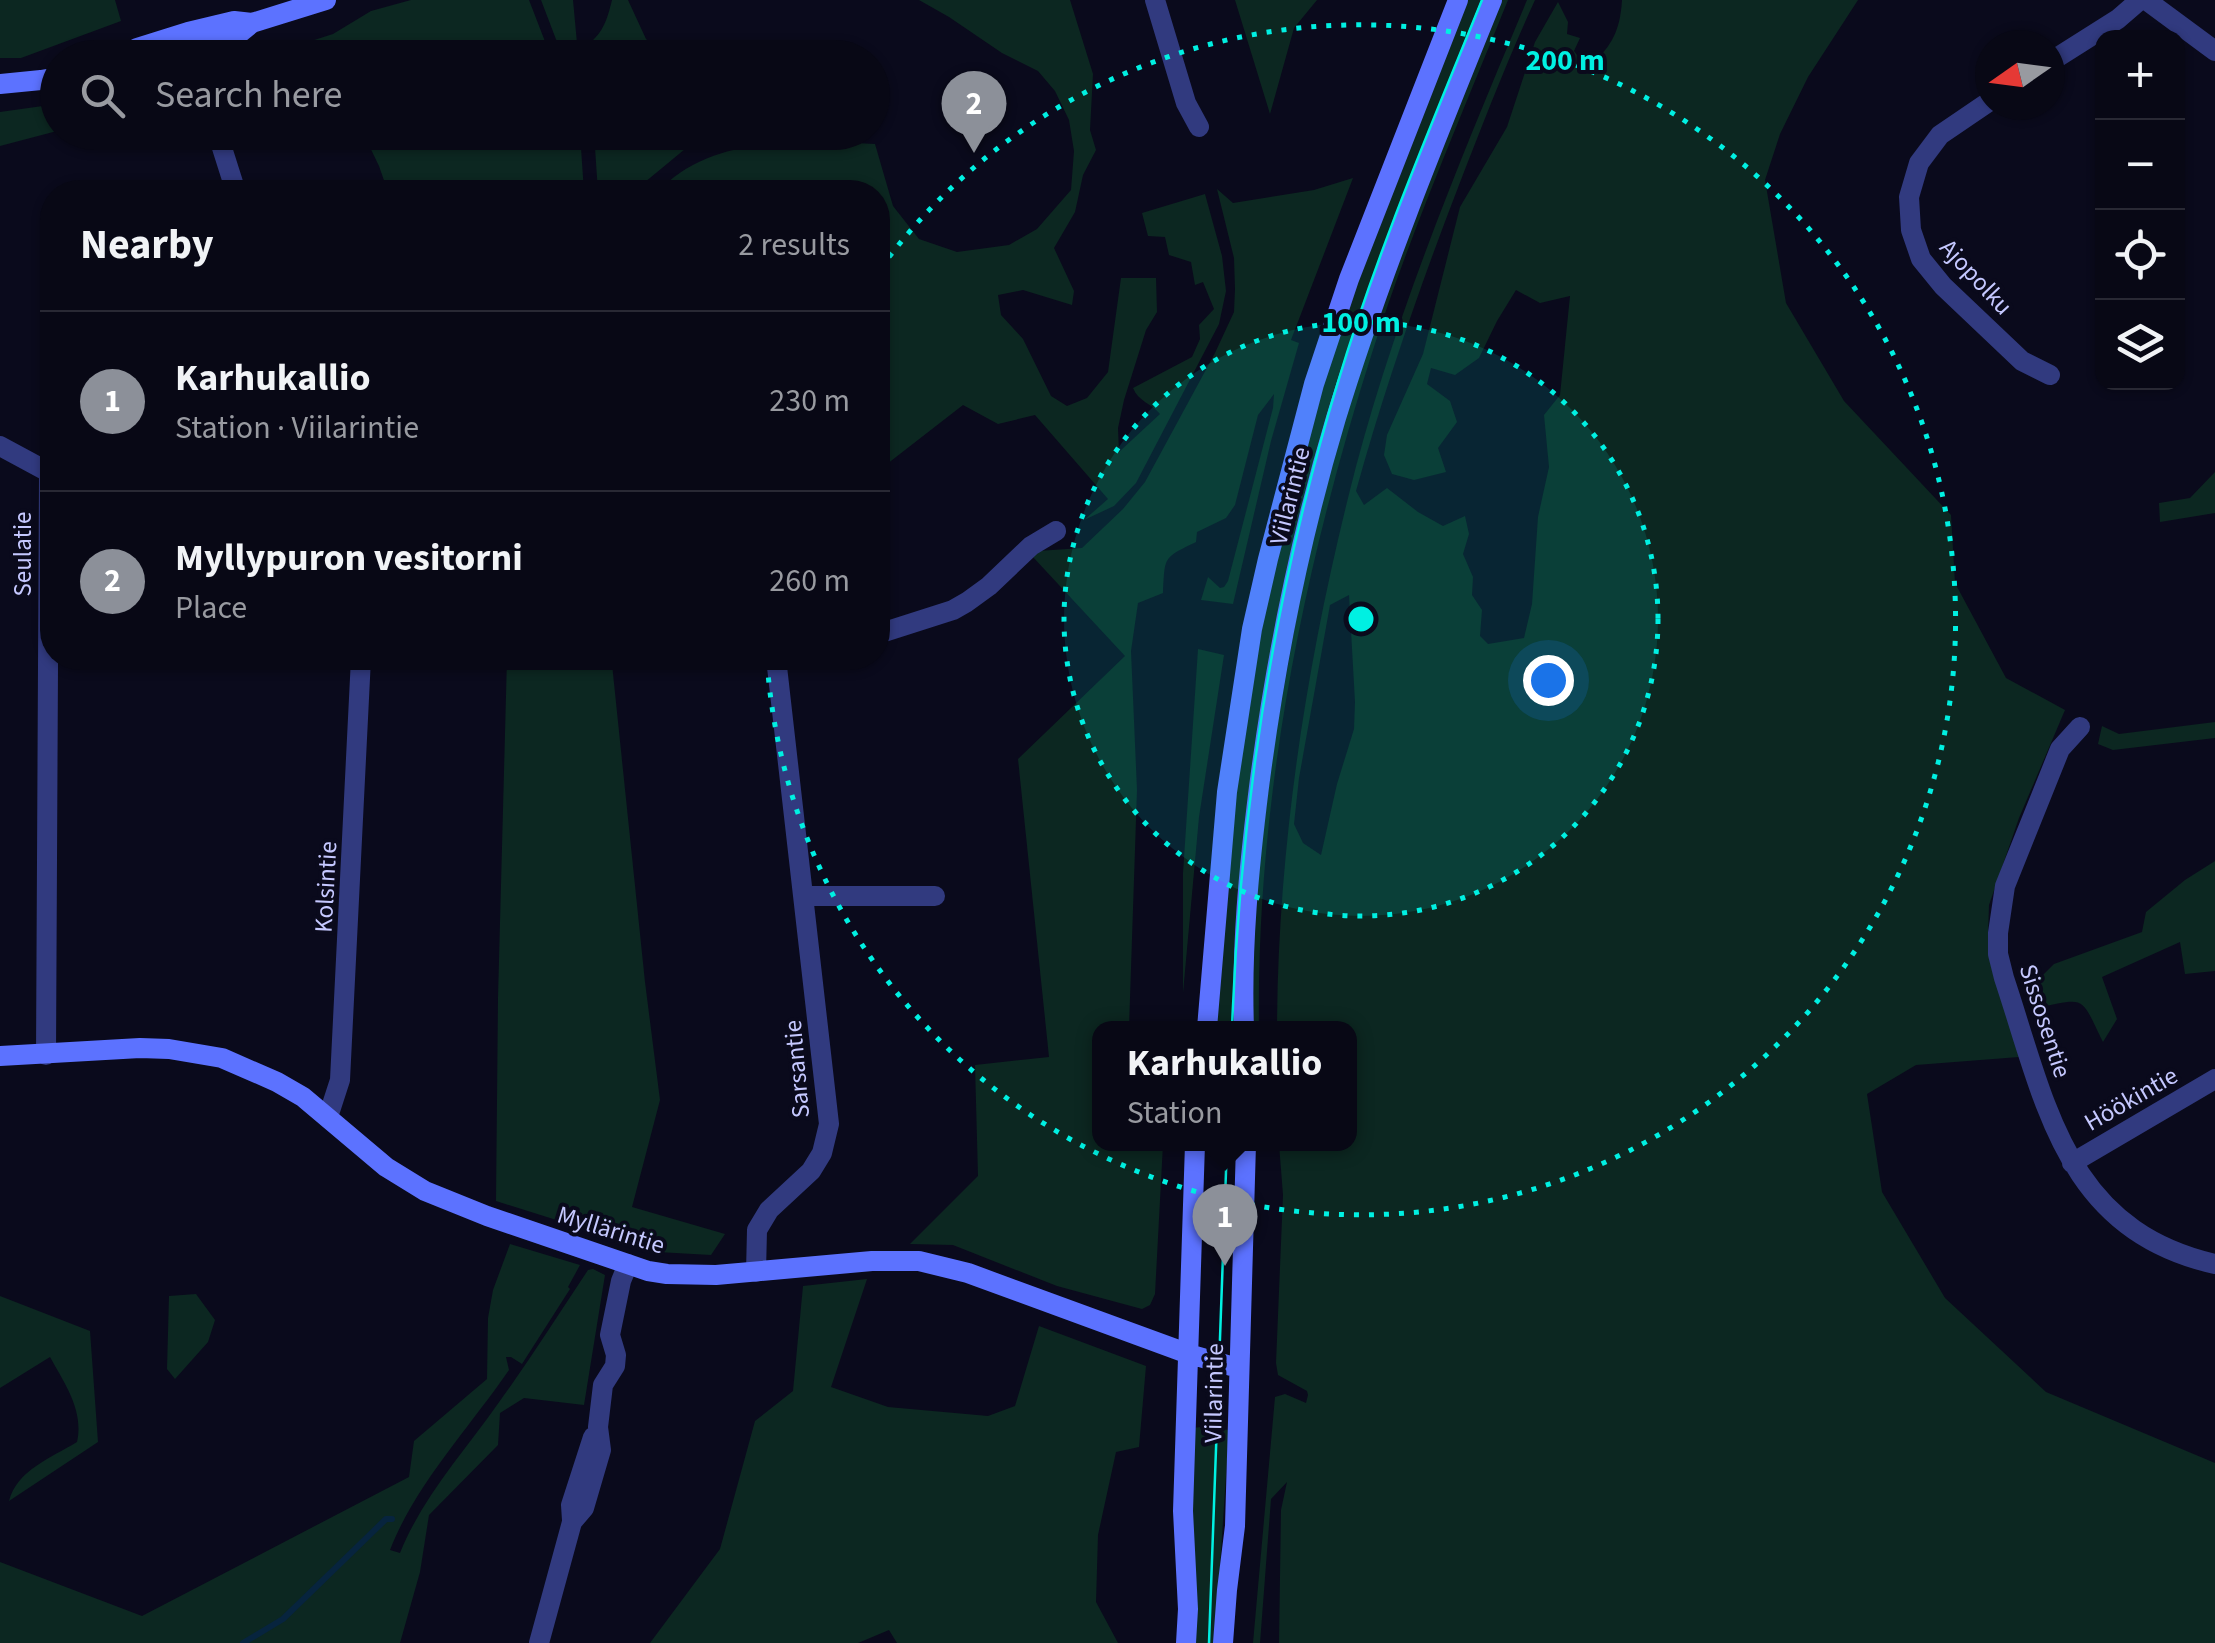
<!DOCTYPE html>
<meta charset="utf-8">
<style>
body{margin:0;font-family:"Source Sans 3",sans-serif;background:#11111e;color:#f1f3f6}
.controls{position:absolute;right:30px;top:30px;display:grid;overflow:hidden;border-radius:20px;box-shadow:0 2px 8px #0004}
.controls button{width:90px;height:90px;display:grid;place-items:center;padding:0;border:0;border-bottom:2px solid #292934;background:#080815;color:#f1f3f6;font:50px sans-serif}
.compass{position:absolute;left:1975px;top:30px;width:90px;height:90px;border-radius:50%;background:#080815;box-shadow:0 2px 8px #0004;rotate:256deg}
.you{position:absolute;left:1548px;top:680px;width:35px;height:35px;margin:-25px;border:8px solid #fff;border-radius:50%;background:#1a73e8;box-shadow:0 0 0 15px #1a73e833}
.badge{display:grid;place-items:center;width:65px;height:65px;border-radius:50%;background:#8c9099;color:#fff;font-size:32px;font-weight:700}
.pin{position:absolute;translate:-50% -82px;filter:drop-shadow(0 2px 5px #0008)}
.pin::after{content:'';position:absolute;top:52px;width:35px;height:30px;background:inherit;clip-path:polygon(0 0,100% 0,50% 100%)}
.popup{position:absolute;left:1092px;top:1021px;width:265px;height:130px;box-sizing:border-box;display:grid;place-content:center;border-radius:20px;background:#080815;filter:drop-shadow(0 2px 8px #0005);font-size:32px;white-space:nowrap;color:#989aa0}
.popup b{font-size:38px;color:#f1f3f6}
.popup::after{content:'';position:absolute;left:50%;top:100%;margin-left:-20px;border:20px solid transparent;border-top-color:#080815}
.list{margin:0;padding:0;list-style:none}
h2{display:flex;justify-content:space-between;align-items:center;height:130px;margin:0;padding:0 40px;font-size:42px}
h2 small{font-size:32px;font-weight:400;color:#989aa0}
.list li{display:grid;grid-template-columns:65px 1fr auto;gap:30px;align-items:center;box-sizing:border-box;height:180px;padding:0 40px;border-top:2px solid #292934}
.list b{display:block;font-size:38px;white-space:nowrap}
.list p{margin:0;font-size:32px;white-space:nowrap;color:#989aa0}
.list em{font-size:32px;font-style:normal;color:#989aa0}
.icon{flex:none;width:55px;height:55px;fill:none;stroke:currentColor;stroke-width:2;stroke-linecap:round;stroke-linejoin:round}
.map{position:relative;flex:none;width:2215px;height:1643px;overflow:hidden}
.search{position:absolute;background:#080815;box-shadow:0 2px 8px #0004;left:40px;top:40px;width:850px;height:110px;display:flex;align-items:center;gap:25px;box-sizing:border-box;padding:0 35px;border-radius:55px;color:#989aa0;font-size:38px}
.panel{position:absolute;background:#080815;box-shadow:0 2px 8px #0004;left:40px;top:180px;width:850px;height:490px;border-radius:40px}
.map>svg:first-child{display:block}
.green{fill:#0c2721;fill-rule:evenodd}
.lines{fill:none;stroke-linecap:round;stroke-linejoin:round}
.stream{stroke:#07243e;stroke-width:6}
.street{stroke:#313a7f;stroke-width:20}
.secondary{stroke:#5c72ff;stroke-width:20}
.tram{stroke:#00f0e2;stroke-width:2.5}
.ring{fill:none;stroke:#00f0e2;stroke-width:5;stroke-dasharray:5 10}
.labels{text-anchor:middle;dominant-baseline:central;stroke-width:8;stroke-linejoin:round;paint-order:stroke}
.street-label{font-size:25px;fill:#c5c8ff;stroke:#0a0a1c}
.centre{fill:#00f0e2;stroke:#0a0a1c;stroke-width:5}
.ring-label{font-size:30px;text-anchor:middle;font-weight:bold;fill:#00f0e2;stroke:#0a0a1c;stroke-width:8;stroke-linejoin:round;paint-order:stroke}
</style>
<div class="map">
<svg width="2215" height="1643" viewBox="0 0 2215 1643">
<rect width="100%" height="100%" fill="#0a0a1c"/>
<!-- green -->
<path class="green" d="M0 0H115L121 21 21 58H0Z
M411 0H529L551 57H261L333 34 371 11Z
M541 0H573L578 54 575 57H564L562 55Z
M612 0H628L646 39 666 57H589L588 45C604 31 607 20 612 0Z
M919 0H1070L1093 74 1090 130 1096 150 1083 175 1075 212 1054 248 1074 291 1072 305 1023 290 998 295 1001 315 1023 339 1051 396 1067 406 1087 398 1108 372 1121 278H1156L1157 312 1146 330 1124 400 1118 428 1119 452 1160 414C1152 404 1138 401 1133 388L1192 357 1200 339 1199 325 1214 309 1203 282 1195 285 1191 262 1169 255 1165 237 1148 236 1142 213 1205 194 1222 256 1226 291 1219 324 1136 483 1114 506 1084 520 1108 499 1035 415 998 424 963 405 878 471V192H658C711 134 803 141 875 144L893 206 919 239 957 252 1009 245 1037 229 1071 190 1074 151 1069 120 1055 91 1038 71 1002 53 949 17Z
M1235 0H1317L1294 28 1270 114Z
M1463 0H1484L1304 513 1238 1028H1211L1224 863 1254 653 1319 383Z
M1498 0H1508C1461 117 1410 233 1372 353 1303 569 1256 800 1259 1028H1250V955L1267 783 1308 553 1364 348Z
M1527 0H1535C1507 61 1483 123 1459 185 1420 286 1385 387 1356 491L1364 505 1387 488 1418 512 1443 526 1465 516 1469 534 1463 554 1473 577 1472 595 1482 610 1480 636 1488 644 1524 638 1532 604 1538 517 1549 467 1544 415 1560 395 1570 296 1540 303 1516 290 1497 321 1479 358 1455 375 1431 368 1427 384 1450 401 1457 422 1438 448 1446 472 1414 480 1392 474 1384 455 1387 435 1423 354 1460 207 1507 127 1535 42 1558 2 1568 22 1567 34 1580 38 1574 51 1577 55 1576 67 1586 70C1610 48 1620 34 1622 0H1858L1808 77 1780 134 1765 180 1786 303 1844 401 1951 515 1955 583 2006 678 2065 710 2019 818 1989 905 1988 936 2019 1057 1916 1065 1867 1094 1882 1192 1945 1298 2046 1392 2215 1463V1643H1279L1281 1510 1287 1482 1271 1499 1260 1643H1253L1275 1397 1285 1394 1306 1403 1308 1395 1307 1391 1278 1375 1276 1363 1283 1195 1279 1144H1350V1028H1277C1278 849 1305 672 1348 498 1390 327 1459 162 1527 0ZM1349 595 1355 702 1354 729 1337 784 1321 855 1303 843 1294 824 1299 778 1330 605Z
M57 104V131L0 146V112Z
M363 133H580L584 192H388L379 166Z
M594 133V132L733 133 685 149 633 192H598Z
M1353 178 1291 340 1299 343 1271 441 1233 604 1201 600 1208 577 1220 588 1224 587 1228 581 1273 408 1274 394 1258 415 1235 505 1226 518 1197 532 1196 542C1163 558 1165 556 1163 593L1138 603 1131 651 1137 790 1129 1028H1100V1144H1163L1155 1294 1150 1305 1142 1309 1057 1286 953 1245 910 1244 978 1176 975 1065 1049 1057 1018 759 1125 656 1032 556 1038 551 1082 548 1123 509 1145 482 1215 353 1234 312 1235 289 1234 258 1217 189 1233 203 1314 190Z
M2215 472V513L2160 522 2159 503 2190 498Z
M1198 649 1224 655 1199 817 1183 993V873Z
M507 658 612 664 645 982 660 1100 632 1207 725 1234 711 1255 658 1252 496 1201 498 998Z
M2215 722V738L2113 750 2098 744 2102 726 2119 734Z
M2215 861V971L2185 974 2180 942 2102 977 2117 1019 2103 1042C2080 996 2088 997 2036 1008L2033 985 2054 964 2142 932 2146 912 2185 880Z
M510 1244 580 1265 568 1287 570 1289 522 1364 511 1357H506L509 1370C470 1427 415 1485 390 1550L400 1553C422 1498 463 1453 497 1405 529 1361 558 1315 588 1270L593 1269 605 1275 584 1405 524 1398 500 1413 498 1445 429 1515 420 1572 400 1643H0V1562L142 1616 409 1477 414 1441 487 1379 488 1318 493 1290Z
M867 1279 831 1387 888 1407 988 1416 1015 1406 1039 1326 1146 1366 1139 1447 1116 1452 1098 1535 1096 1602 1118 1643H897L889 1630 858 1643H650L720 1549 755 1421 793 1391 803 1286Z
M196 1294 215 1320 208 1342 175 1379 167 1369 169 1296Z
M0 1296 90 1331 98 1442 9 1501C17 1470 51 1458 77 1442 84 1411 65 1384 50 1357L0 1388Z
M1201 1427 1229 1430 1215 1643H1192V1428Z"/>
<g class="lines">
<!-- stream -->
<path class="stream" d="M243 1643 283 1619 386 1519H392"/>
<!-- street -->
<path class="street" d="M1155 0 1186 103 1199 127
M2146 0 2215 51
M2050 62 2118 19 2140 0
M1990 101 1940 135 1919 163 1909 197 1911 230 1921 259 1943 286 2022 361 2050 375
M217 132 236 192
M0 446 52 474
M878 634 953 610 967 602 989 586 1031 546 1056 531
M2080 727 2060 749 2005 886 1998 933V954L2004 978C2046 1104 2065 1230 2215 1264
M804 896H935
M46 1055 49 473
M328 1117 340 1080 361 658
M2072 1163 2215 1079
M756 1272 757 1230 769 1210 811 1171 822 1153 829 1124 776 658
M572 1520 571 1505 593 1437
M539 1643 572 1522 584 1508 601 1450 598 1427 603 1385 615 1366 616 1355 610 1335 621 1281 628 1264"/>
<!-- secondary -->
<path class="secondary" d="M125 58 137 48 188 32 234 21 252 23
M167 58 235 37 252 23 326 0
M0 84 41 80 58 77
M1207 1028 1227 792 1252 629 1268 559 1314 384 1349 279 1458 0
M1244 1028C1241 948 1249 867 1259 787 1275 663 1300 538 1336 418 1380 275 1436 138 1492 0
M0 1056 140 1048 169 1049 222 1058 277 1082 303 1097 386 1167 425 1191 487 1216 648 1271 667 1274 716 1275 872 1261H919L968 1273 1189 1354 1238 1368
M1186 1643 1188 1609 1183 1511 1195 1144
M1223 1643 1227 1590 1235 1526 1246 1144"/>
<!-- tram -->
<path class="tram" d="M1232 1028C1240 809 1274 592 1338 382 1377 252 1431 126 1482 0
M1209 1643 1227 1144"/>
</g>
<!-- distance rings -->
<circle cx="1361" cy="619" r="297" fill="#00f0e2" fill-opacity=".12"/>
<g class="ring">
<circle cx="1361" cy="619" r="297"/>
<path d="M880 269A595 595 0 1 1 767 661"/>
</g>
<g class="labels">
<!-- street labels -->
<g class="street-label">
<text transform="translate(1976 277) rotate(47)">Ajopolku</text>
<text transform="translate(1290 496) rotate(-76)">Viilarintie</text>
<text transform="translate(23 554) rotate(-90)">Seulatie</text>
<text transform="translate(326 887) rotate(-87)">Kolsintie</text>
<text transform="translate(2045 1021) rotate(72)">Sissosentie</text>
<text transform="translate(797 1069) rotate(-95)">Sarsantie</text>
<text transform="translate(2131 1099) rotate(-30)">Höökintie</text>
<text transform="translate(611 1230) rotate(17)">Myllärintie</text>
<text transform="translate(1214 1393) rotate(-89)">Viilarintie</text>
</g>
</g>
<circle cx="1361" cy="619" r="15" class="centre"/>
<g class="ring-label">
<text x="1565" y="70">200 m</text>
<text x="1361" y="332">100 m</text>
</g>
</svg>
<div class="controls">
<button>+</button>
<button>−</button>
<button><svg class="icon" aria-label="locate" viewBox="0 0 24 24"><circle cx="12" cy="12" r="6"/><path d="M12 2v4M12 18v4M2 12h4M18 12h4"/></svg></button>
<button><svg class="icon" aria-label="layers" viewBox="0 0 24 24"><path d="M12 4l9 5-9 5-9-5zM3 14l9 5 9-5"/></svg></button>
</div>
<svg class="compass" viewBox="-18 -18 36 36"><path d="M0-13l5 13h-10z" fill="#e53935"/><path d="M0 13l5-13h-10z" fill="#989aa0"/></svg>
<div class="you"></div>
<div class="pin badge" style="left:1225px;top:1266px">1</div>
<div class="popup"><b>Karhukallio</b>Station</div>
<div class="pin badge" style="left:974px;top:153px">2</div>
<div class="search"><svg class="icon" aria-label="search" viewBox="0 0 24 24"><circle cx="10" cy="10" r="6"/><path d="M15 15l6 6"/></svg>Search here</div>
<section class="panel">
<h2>Nearby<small>2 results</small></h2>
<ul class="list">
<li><span class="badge">1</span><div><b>Karhukallio</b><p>Station · Viilarintie</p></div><em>230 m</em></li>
<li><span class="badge">2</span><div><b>Myllypuron vesitorni</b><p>Place</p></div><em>260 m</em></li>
</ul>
</section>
</div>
